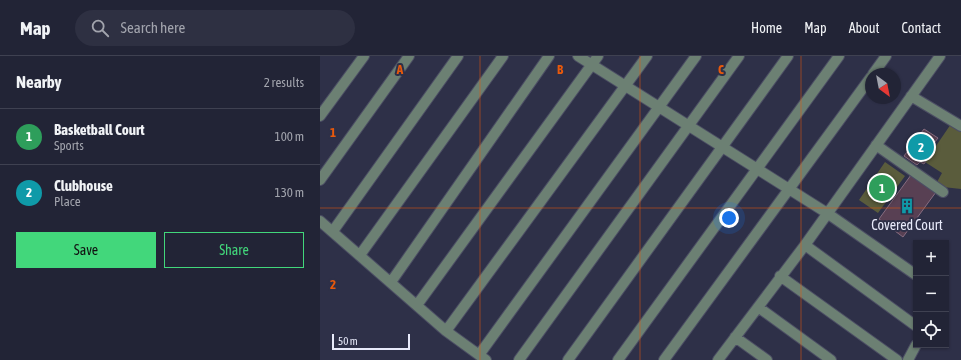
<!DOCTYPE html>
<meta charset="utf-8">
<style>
body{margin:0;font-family:"Asap Condensed",sans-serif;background:#2e3042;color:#f1f3f6}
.controls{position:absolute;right:12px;bottom:12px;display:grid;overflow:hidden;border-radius:0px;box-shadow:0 1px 3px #0004}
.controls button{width:36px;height:36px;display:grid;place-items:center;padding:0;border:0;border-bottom:1px solid #3f4151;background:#222436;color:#f1f3f6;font:20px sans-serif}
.compass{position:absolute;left:545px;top:12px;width:36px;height:36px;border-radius:50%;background:#222436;box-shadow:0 1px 3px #0004;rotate:148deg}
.scale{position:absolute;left:12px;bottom:10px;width:78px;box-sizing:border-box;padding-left:4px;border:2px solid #e8eafa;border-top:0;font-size:11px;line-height:14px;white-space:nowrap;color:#e8eafa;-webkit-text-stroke:3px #2e3048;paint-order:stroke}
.you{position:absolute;left:409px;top:162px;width:14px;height:14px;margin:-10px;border:3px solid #fff;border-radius:50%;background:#1a73e8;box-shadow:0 0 0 6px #1a73e833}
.badge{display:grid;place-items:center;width:26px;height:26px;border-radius:50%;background:#42d77b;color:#fff;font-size:13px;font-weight:700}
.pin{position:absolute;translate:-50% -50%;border:2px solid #fff;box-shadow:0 1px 4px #0006}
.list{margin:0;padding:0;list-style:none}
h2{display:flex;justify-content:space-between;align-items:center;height:52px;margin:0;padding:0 16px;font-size:17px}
h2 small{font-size:13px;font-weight:400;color:#a2a4ad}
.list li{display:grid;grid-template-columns:26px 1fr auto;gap:12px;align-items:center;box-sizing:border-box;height:56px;padding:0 16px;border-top:1px solid #3f4151}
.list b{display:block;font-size:15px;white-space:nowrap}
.list p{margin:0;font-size:13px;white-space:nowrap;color:#a2a4ad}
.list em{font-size:13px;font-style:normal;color:#a2a4ad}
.actions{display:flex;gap:8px;padding:12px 16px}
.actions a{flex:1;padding:9px 0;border:1px solid #42d77b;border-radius:0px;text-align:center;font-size:14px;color:#42d77b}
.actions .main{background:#42d77b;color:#111}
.icon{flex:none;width:22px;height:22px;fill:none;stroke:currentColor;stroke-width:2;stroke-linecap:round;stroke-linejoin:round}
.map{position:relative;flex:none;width:641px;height:304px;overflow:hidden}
header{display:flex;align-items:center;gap:24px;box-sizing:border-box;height:56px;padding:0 20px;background:#222436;border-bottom:1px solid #3f4151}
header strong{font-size:19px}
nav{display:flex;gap:22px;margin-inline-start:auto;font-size:14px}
.search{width:280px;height:36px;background:#2e3042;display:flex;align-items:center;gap:10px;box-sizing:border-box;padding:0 14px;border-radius:22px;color:#a2a4ad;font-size:15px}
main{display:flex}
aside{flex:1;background:#222436}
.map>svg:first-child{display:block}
.green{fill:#5a5c3c}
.building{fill:#584053;stroke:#866c80}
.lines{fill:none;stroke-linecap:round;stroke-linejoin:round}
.minor-casing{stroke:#4c4e64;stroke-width:12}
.minor{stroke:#6c8073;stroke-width:10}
.grid{fill:none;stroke:#e8590c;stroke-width:1;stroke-opacity:0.55}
.labels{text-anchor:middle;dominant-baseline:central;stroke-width:4;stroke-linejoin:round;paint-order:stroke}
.poi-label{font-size:14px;fill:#e8eafa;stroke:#2e3048}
.grid-label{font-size:13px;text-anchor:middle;font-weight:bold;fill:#e8590c;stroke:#2e3048;stroke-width:4;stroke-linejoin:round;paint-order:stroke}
</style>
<header>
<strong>Map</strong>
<div class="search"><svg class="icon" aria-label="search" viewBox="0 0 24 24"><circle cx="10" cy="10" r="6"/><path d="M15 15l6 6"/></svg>Search here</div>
<nav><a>Home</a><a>Map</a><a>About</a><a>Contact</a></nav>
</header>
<main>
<aside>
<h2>Nearby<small>2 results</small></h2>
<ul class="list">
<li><span class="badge" style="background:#2e9e5b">1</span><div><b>Basketball Court</b><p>Sports</p></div><em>100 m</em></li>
<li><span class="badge" style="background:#0f9aa8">2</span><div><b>Clubhouse</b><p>Place</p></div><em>130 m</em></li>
</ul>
<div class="actions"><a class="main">Save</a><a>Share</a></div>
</aside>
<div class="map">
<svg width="641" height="304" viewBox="0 0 641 304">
<rect width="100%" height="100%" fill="#2e3048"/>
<!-- green -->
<path class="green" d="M633 65 641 70V133L623 131 617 126 622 117 605 106Z
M565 106 585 120 558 157 539 144Z"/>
<!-- building -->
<path class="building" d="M604 73 618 82 604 100 608 102 604 108 600 106 597 109 584 100Z
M591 119 616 136 583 181 559 163Z"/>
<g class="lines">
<defs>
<path id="minor" d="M258 0 507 157 596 219
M553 18 566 0
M591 40 641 70
M0 60 44 0
M556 89 623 136
M0 124 89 0
M0 165 126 275 166 304
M13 175 138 0
M485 189 596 270
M40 199 183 0
M460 220 577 304
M71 226 229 0
M97 249 278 0
M438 251 511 304
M126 275 327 0
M415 281 447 304
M159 299 376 0
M199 304 419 0
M248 304 468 0
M298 304 519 0
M344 304 551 21
M398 304 485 189 620 0
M588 304 596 289"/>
</defs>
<!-- minor casing -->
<use href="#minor" class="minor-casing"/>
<!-- minor -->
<use href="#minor" class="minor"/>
</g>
<!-- grid -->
<path class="grid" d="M160 0V304M320 0V304M481 0V304M0 152H641"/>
<!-- icons -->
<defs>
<symbol id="building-bare" viewBox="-9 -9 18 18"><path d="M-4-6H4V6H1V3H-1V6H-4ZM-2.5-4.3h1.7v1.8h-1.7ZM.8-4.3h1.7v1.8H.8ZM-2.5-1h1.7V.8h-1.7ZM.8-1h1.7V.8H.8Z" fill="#0f9aa8" stroke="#2e3048" stroke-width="2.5" paint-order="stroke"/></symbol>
</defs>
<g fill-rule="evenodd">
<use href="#building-bare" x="576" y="139" width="22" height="22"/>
</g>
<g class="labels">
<!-- poi labels -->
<g class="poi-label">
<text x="587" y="169">Covered Court</text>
</g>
</g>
<g class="grid-label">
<text x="80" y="18">A</text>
<text x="240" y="18">B</text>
<text x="401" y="18">C</text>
<text x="13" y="81">1</text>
<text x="13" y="233">2</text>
</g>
</svg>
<div class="controls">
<button>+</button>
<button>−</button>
<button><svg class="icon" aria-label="locate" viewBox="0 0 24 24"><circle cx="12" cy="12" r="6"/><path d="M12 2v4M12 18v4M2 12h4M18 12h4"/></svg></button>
</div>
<svg class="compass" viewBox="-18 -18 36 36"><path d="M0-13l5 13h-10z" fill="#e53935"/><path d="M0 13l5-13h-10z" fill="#a2a4ad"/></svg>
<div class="scale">50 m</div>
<div class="you"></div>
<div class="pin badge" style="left:562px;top:132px;background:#2e9e5b">1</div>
<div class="pin badge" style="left:601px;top:91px;background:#0f9aa8">2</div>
</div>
</main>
